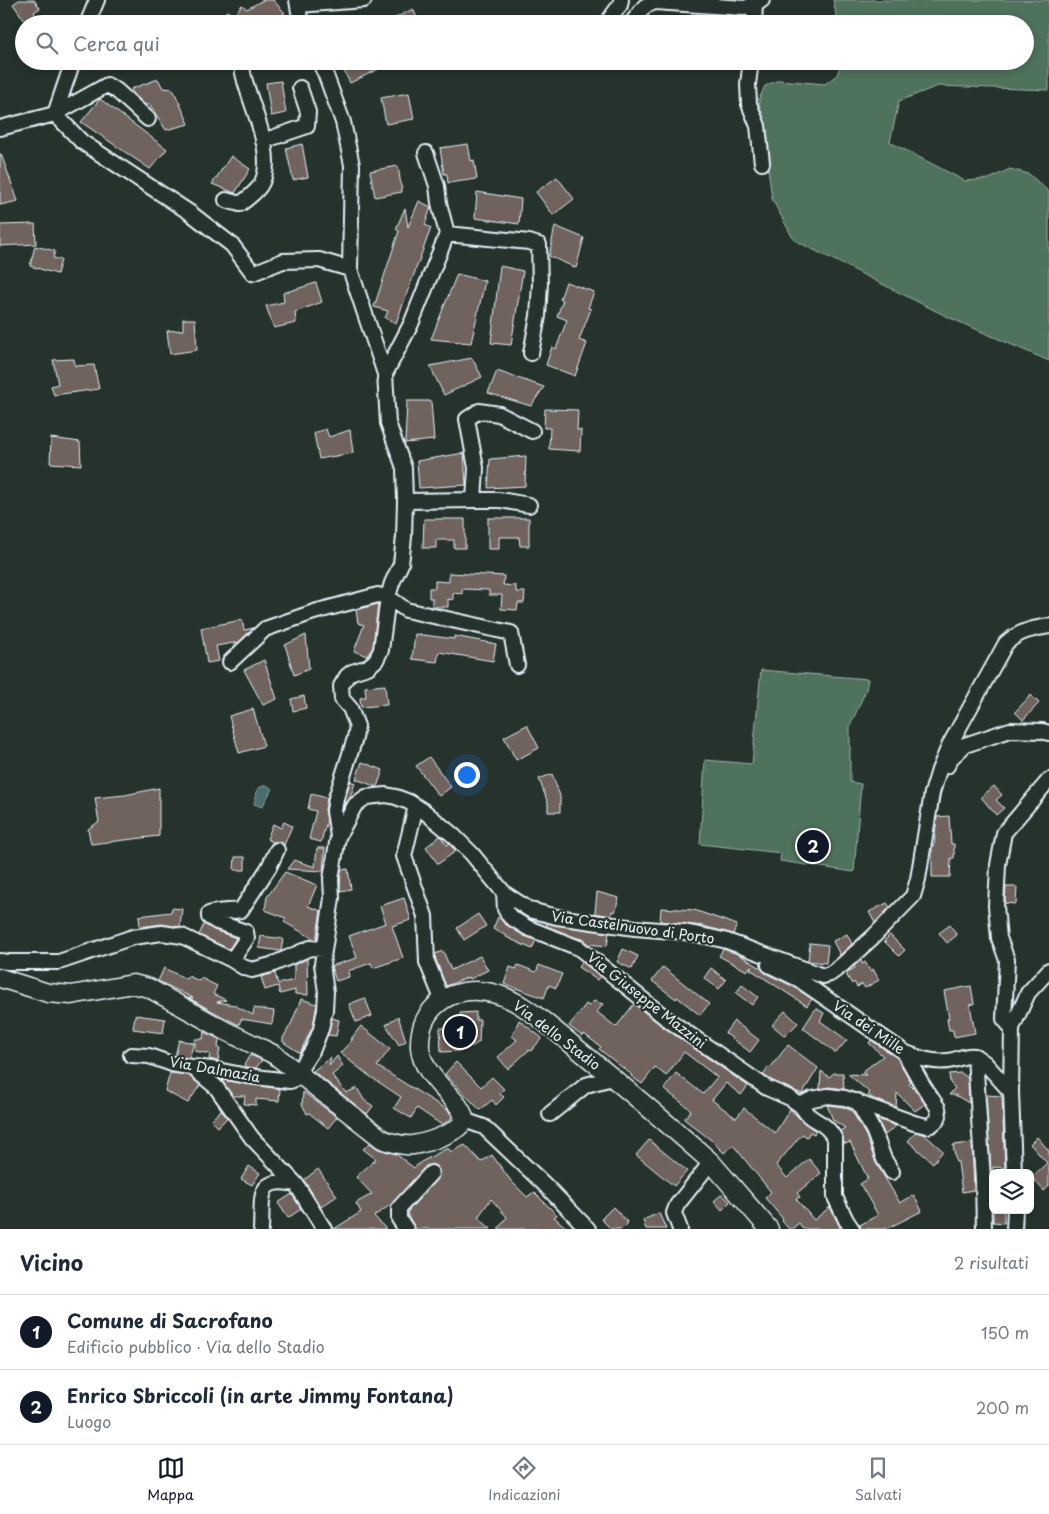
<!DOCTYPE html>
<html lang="it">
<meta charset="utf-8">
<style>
body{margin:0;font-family:"Playpen Sans",sans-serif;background:#f6f6f7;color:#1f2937}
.controls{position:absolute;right:15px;bottom:15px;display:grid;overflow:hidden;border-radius:8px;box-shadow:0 2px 8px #0003}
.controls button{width:45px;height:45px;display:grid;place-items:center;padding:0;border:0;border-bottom:1px solid #e0e1e3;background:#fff;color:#1f2937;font:25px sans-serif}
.you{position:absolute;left:466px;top:774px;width:18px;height:18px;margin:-12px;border:4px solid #fff;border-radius:50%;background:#1a73e8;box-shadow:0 0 0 8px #1a73e833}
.badge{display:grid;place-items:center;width:32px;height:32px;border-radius:50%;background:#111827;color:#fff;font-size:16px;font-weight:700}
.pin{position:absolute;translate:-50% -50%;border:2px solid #fff;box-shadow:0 1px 5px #0006}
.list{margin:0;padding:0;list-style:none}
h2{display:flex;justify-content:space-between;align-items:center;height:65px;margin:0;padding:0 20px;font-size:21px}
h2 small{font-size:16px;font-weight:400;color:#747a83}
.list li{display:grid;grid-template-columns:32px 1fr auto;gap:15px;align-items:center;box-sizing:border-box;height:75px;padding:0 20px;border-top:1px solid #e0e1e3}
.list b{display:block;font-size:19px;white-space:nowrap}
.list p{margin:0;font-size:16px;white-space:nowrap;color:#747a83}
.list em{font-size:16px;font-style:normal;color:#747a83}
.icon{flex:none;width:28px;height:28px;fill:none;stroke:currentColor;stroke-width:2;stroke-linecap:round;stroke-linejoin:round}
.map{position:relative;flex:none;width:1049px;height:1229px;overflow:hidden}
.search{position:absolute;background:#fff;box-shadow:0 2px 8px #0003;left:15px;right:15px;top:15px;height:55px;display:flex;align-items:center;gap:12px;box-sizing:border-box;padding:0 18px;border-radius:28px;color:#747a83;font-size:19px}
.sheet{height:215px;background:#fff}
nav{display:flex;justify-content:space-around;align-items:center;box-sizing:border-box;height:70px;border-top:1px solid #e0e1e3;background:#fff;font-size:14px;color:#747a83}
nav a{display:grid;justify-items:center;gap:2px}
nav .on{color:#111827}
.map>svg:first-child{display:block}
.green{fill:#50725c;stroke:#9cb2aa}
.water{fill:#486c6c;stroke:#88a1a4}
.building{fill:#6f625d;stroke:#e8f1f8}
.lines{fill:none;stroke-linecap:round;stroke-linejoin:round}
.minor-casing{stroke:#e8f1f8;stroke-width:18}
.tertiary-casing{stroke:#e8f1f8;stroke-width:21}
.minor{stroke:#26332d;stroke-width:14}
.tertiary{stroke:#26332d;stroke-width:18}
.labels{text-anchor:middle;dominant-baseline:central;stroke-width:4.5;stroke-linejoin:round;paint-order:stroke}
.street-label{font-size:14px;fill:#e8f1f8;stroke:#26332d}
</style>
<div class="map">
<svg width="1049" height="1229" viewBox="0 0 1049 1229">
<rect width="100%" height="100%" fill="#26332d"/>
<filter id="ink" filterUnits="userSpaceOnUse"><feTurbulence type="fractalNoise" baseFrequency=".02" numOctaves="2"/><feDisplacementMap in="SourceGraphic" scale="10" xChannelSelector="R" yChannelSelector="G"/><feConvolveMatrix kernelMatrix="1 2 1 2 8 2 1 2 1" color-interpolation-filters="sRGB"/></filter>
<g filter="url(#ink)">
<!-- green -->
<path class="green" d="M833 0H1049V90L938 86 899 101 890 142 965 181 989 179 1010 169 1029 174 1049 192V361L948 317 794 240 772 199 759 99 765 86 779 80 825 84 837 75 842 61H1025V24H838Z
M761 670 868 679 866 690 850 726V782L861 784 854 872 780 861 781 853 700 844 705 760 752 764Z"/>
<!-- water -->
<path class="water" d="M267 785 272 789 262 807 254 804 258 788Z"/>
<!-- building -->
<path class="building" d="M19 0H34L40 8 34 12 37 17 27 24 13 4Z
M263 0H273L285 13 263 24H212L227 11 234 15 242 5 247 9Z
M413 9 420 24H383Z
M339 61H395L350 83Z
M158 79 163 88 173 89 189 124 166 130 150 105H145L133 93 131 89Z
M281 81 286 113 271 116 266 83Z
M409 93 414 119 386 124 381 98Z
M100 99 167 149 150 169 81 122Z
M302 144 308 177 293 180 286 148Z
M468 144 471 161 474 160 477 179 448 183 447 174H444L440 148Z
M0 154H1L18 201 0 205Z
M231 156 250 169 235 193 212 184Z
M398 166 402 192 375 197 370 171Z
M557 177 574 199 553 215 536 192Z
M477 192 521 199 519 224 475 218Z
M419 201 431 207 425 225 431 228 396 323 385 318 388 311 374 307 399 231 396 229 405 208 408 227Z
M35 224 36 244 0 246V225Z
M555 226 584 238 576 268 549 256Z
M35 246 55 251 53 258 61 260 57 274 30 266Z
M500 266 523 271 511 345 491 343Z
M457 274 485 281 471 343 431 339Z
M566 282 594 292 588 308 591 309 579 340 587 343 575 376 546 365 552 347 556 349 567 320 557 316 563 300 560 299Z
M316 283 322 302 295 312 296 323 274 328 266 306 284 302 283 293Z
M183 319H195L197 350 170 354 167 331 183 330Z
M472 358 482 377 444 395 430 366Z
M74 359 75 366 94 365 99 389 54 395 51 386 58 384 53 360Z
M497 371 544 387 531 406 488 393Z
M407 401H431L434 440 405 443Z
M545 409 578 410 577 430H581L580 451 549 449 550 428H544Z
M326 429 329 437 350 430 353 453 319 459 314 433Z
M51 438 80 442 81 465 50 463Z
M464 453 466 485 419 488 417 461Z
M526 456 525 486 488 488 490 459Z
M488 518H529V546H520L519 537H499V549H488Z
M424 519H465V548H454V540H436V548H423Z
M449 573 504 576 503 585 516 586V592H525L524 603H518L517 610 501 609 502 595H489V590L462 589V594L453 593V600L448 599V607H432V598H429V588H435V581L449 582Z
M378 604 373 647 367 656 354 651 364 625 358 623 356 610Z
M242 620 244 630 254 628 239 642 216 646 219 661 207 663 201 628Z
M415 634 454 639V636L496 644 493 661 439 652 437 662 412 659Z
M306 635 309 669 294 675 285 645Z
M264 660 277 699 263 705 244 670Z
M385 685 387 705 361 707 360 698 366 697 365 687Z
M1031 695 1039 703 1023 720 1015 712Z
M304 696 306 708 293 711 291 699Z
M253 709 264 746 239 753 229 716Z
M527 725 539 748 516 760 504 737Z
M429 757 451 787 439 796 416 766Z
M362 762 383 770 377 787 356 779Z
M552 774 560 796V812H548V803L539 779Z
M350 781 355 783 350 798 343 808Z
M994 786 1002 795 996 800 1004 808 996 815 981 797Z
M159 788V836L91 844 88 829 99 822 95 798 125 795Z
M311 794 327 798 325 810 327 820 321 842 309 839 316 811 308 809Z
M949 816 951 844H954V858H951L950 877H932V846L934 845 937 817Z
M284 822 292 826 284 845 280 842H273L267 839 273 824 281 828Z
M440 836 447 845 449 844 456 851 438 864 426 847Z
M317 848H325L323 871 287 869 294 860 315 867Z
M235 857H245V870H234Z
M348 869 351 889 340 891 341 870Z
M285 872 317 885 308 906 321 911 316 940 284 922 286 918 265 910 267 897Z
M1006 887H1017L1016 904 1005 903Z
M597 892 619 898 615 912 612 911 611 916 595 913Z
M404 898 411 920 392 926 403 958 373 968 371 963 348 971 349 977 336 981 331 966 357 958 349 936 386 923 380 906Z
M887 903 890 907 875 923 869 912Z
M172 908 182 909 180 927 161 924 140 927 139 916 171 912Z
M661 908 694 910 737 925 733 934 703 926 660 921Z
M478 914 486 926 464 940 457 928Z
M498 917 505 924 524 936 536 940 532 949 506 937 507 936 493 929Z
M547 923 609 933 607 946 587 944 585 941V939L577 938 546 926Z
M204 924 214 930 236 938 229 949 199 935Z
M950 925 957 935 947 943 939 933Z
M847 934 852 944 840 955 833 941Z
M890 935 905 950 899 956 884 941Z
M261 936 283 939 281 951 259 948Z
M810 943 828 945 826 963 808 961Z
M623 949 638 956 632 969 617 962Z
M723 949 738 954 761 968 765 973 794 987 812 999 807 1006 750 969 752 965 747 971 719 956Z
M443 951 451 970 480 956 488 970 470 979 469 977 446 986 436 960 435 954Z
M307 959 308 995 295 994V990L280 994 278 986 265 990 261 977 275 973 278 984 294 980V965Z
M861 960 862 964 865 962 870 971 873 969 879 980 865 988 862 984 857 987 854 982 852 984 847 976V972L855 968 854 966Z
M582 962 600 976 597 980 578 967Z
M518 965 536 972 539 965 562 974 556 988 549 985 544 998 504 984 510 967 516 969Z
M663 967 709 1004 700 1015 677 997 676 999 652 981Z
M164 968 186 979 188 976 199 981 201 978 217 986 213 994 226 1000 217 1002 234 1005 253 1015 254 1008 274 1011 272 1024 241 1019 239 1025 214 1012 189 998H193L158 981Z
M711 968 726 980 719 989 704 978Z
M742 985 758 997 752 1005 736 993Z
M971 986 974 1004 970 1005 975 1033 954 1037 953 1030H949L947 1019 949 1018 944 991Z
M365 998 372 1016 356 1022 349 1004Z
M301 999 317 1004 313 1026 300 1053 283 1042V1038L292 1022Z
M594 1001 603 1004 597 1012 616 1027 634 1004 662 1026 748 1086 741 1095 726 1083 712 1100 736 1118 744 1108 775 1133 790 1109 803 1122 816 1131 814 1134 810 1132 807 1137 802 1134 776 1165 787 1178 809 1159 821 1173 797 1193 800 1197 796 1199 814 1220 830 1207 840 1227 838 1229H803L799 1223 792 1229H789L782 1221 783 1219 765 1198 771 1192 733 1145 724 1153 711 1140 684 1119 691 1110 664 1089 676 1073 703 1094 717 1077 684 1052 666 1076 655 1067 642 1084 631 1076 632 1075 599 1049 601 1047 584 1034 582 1036 569 1026 586 1004 589 1006Z
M816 1008 824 1013 820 1021 847 1040 836 1053 803 1028Z
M785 1011 798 1023 785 1036 772 1025Z
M476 1012V1020H480L479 1042 473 1046H461V1051L441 1052 440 1028H461L460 1013Z
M135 1015 165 1019 163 1033 133 1029Z
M398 1016 406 1041 399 1045 386 1025Z
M332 1018 339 1020 336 1036 328 1035Z
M519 1020 542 1038 531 1051 529 1050 508 1069 498 1057 517 1040 512 1036Z
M734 1021 759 1040 750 1052 725 1033Z
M361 1026 390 1049 377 1066 449 1111 452 1116 451 1119 442 1125 417 1108 411 1118 394 1108 401 1097 368 1075 340 1053 353 1039H351Z
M204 1032 219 1039 218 1048H220L218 1061 209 1059 210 1054 195 1051V1039H203Z
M179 1040 194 1043 189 1058 175 1056Z
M871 1040 897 1058 911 1082 909 1084 916 1091 925 1104 915 1111 897 1093 896 1107 874 1099 868 1095 870 1093 848 1074 866 1075 862 1072 883 1056 869 1043Z
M788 1045 818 1068 802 1094 771 1080 763 1075 768 1067 770 1068Z
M250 1055 262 1060 256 1068 247 1067 244 1065Z
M337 1056 343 1066 332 1075 346 1093 357 1088 364 1100 373 1106 367 1114 313 1071 331 1057 329 1066Z
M456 1062 481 1087 492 1077 504 1089 499 1093 504 1097 496 1105 492 1100 480 1110 445 1074Z
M821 1071 829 1077 834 1073H843L844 1089 829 1087 820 1089Z
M170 1073 188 1075 200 1085 188 1103 165 1091Z
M961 1073 968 1078 969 1103 955 1095H949L955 1088 950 1083 949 1074Z
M221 1080 280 1089 279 1101 256 1099V1105L244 1104 245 1096H233Z
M303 1092 337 1117 328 1128 309 1113 307 1114 302 1104Z
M986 1095 1002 1096 1005 1168 993 1167 992 1188Z
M827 1105 843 1107 852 1111 866 1136 876 1163 900 1203 914 1195 922 1211 886 1229H861L860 1225 878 1215 860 1184 868 1179 850 1142 845 1144 844 1142 840 1131 845 1128 833 1120Z
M221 1110 227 1118 218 1127 211 1120Z
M877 1119 896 1126 885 1135Z
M916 1132 925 1135 943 1151 933 1163 908 1141Z
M1037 1137 1049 1151V1186L1044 1191 1032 1177 1047 1163 1030 1144Z
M649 1140 687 1171 674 1186 636 1155Z
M370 1143 378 1149 396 1154 414 1168 421 1162 446 1149H449L451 1152 465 1145 481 1162 492 1155 511 1181 527 1197 534 1192 557 1215 554 1217 568 1229H498L507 1217 491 1199 478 1217 491 1229H416L408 1216V1211L438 1178 439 1170 432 1164 425 1167 392 1204 374 1216 386 1229H334L361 1212 356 1203 372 1194 356 1177 376 1159 363 1149Z
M972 1143 974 1190 962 1192 958 1162H956L953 1145Z
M249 1166 260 1173 252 1185 241 1179Z
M318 1169 337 1196 321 1207 304 1180Z
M292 1194 301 1209 288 1218 278 1203Z
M722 1194 730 1202 722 1210 714 1201Z
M613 1207 628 1223 622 1229H611L601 1219Z
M993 1210H1004V1223L993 1222Z
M659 1213 666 1229H646L643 1220Z"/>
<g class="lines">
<defs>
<path id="minor" d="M297 0 301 24
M754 0 755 5 754 24
M298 5 364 0
M87 24 97 0
M606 24 620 5 621 0
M631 24 645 6 655 2 744 8 755 5 762 0
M319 61 325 73 343 122 352 165 350 269 385 374 388 423 404 468 405 501 404 537 401 564 392 583 388 597 381 650 376 660 368 667 352 672 347 676 341 686 342 699 350 708 357 726 355 738 336 798 334 811 338 837
M751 61 748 84 749 104 758 126 762 163
M55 114 82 142 189 212 232 245 253 273 283 261 319 260 350 269
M55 114 73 61
M0 128 55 114 107 85 116 90 148 119
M263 141 307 126 308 112 300 88
M426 153 437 186 439 203 447 234
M226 200 240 204C247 199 255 193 260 186 276 161 256 117 248 91 245 82 241 70 242 61
M385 374 411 324 447 234 529 242 539 245 540 284 538 316 531 353
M474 500H500L529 505
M405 501 474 500 476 468 467 419 479 411 499 414 532 431
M230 662 265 629 314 612 378 595 388 597 406 610 511 633 517 665
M947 766 951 758 965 745 1010 730 1042 731 1049 733
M416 806 404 856 425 916 427 962 442 999
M504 893 505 909 510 917 528 928 579 948 667 1019 767 1088 790 1098 800 1105
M232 960 247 938 246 932 217 922 209 917V914C218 910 230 912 241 910L269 867 277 850
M0 961 7 962H59L133 937 162 933 182 936 232 960 243 967 252 970 271 965 310 948 323 949
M769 965 798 979 904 1052C918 1058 932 1063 948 1061 958 1060 965 1054 975 1056L983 1180 984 1229
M1012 1028 1004 1019 1007 960 999 938 996 906 998 865 1004 833 1049 780
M131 1055 149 1056 172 1064 183 1066 212 1069 247 1076 290 1081 293 1080 313 1049 321 1029 325 1010 326 992 322 964 332 898 331 879 338 837 355 805 366 797 386 795 396 797 409 802 425 812 454 836 472 854 504 893 530 910 557 917 635 928 684 932 710 937 727 941 823 976 830 974 841 966 873 937 913 896 918 879 932 793 939 770 950 744 1006 643C1020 631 1031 629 1049 626
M975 1056 985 1063 1011 1092 1014 1173
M192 1067 216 1087 252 1138 296 1184 324 1229
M1011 1092 1012 1028 1028 993 1049 970
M857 1101 874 1132 884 1159 892 1172
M550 1114 586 1085 612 1078
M464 1120 484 1127 544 1184 588 1229
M261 1229C263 1197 255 1176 296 1184
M406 1229 399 1219V1208L431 1173
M680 1229 674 1213 677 1205 711 1162
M852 1229 846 1220 835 1197V1139C825 1122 820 1125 808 1115 805 1112 803 1108 800 1105L812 1099 828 1096 845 1098 914 1123 927 1126 931 1125 937 1120 939 1116 938 1108 922 1084 904 1052
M1014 1229 1015 1210"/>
<path id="tertiary" d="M0 978 48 993 71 995 133 984 149 988 224 1030 275 1055 382 1139C392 1143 402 1146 413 1145 426 1143 459 1133 464 1120 463 1099 422 1080 420 1047 418 1006 454 984 492 993 511 997 527 1009 542 1020 599 1066 656 1113 711 1162L769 1229"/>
</defs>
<!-- minor casing -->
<use href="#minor" class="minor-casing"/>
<!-- tertiary casing -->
<use href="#tertiary" class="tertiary-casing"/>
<!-- minor -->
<use href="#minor" class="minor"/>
<!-- tertiary -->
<use href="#tertiary" class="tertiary"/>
</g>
</g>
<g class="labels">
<!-- street labels -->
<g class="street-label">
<text transform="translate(633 927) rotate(8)">Via Castelnuovo di Porto</text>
<text transform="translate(647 1000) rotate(38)">Via Giuseppe Mazzini</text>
<text transform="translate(869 1027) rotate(34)">Via dei Mille</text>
<text transform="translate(557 1035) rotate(37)">Via dello Stadio</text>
<text transform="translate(215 1069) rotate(10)">Via Dalmazia</text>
</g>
</g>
</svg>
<div class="controls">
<button><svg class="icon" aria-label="layers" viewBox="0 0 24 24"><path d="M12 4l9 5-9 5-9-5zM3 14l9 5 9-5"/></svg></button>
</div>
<div class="you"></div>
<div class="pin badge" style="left:460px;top:1032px">1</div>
<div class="pin badge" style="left:813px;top:846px">2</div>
<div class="search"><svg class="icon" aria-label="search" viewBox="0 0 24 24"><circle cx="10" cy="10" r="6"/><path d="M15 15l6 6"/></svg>Cerca qui</div>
</div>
<section class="sheet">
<h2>Vicino<small>2 risultati</small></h2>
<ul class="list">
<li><span class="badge">1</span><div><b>Comune di Sacrofano</b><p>Edificio pubblico · Via dello Stadio</p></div><em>150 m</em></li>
<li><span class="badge">2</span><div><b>Enrico Sbriccoli (in arte Jimmy Fontana)</b><p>Luogo</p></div><em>200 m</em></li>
</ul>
</section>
<nav>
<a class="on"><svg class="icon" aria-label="map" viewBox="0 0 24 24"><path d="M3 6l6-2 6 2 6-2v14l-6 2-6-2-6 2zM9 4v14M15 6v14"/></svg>Mappa</a>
<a><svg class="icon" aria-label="directions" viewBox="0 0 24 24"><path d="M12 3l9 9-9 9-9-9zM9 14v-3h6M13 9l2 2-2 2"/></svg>Indicazioni</a>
<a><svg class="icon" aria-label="saved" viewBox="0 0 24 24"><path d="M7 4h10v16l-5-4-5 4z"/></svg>Salvati</a>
</nav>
